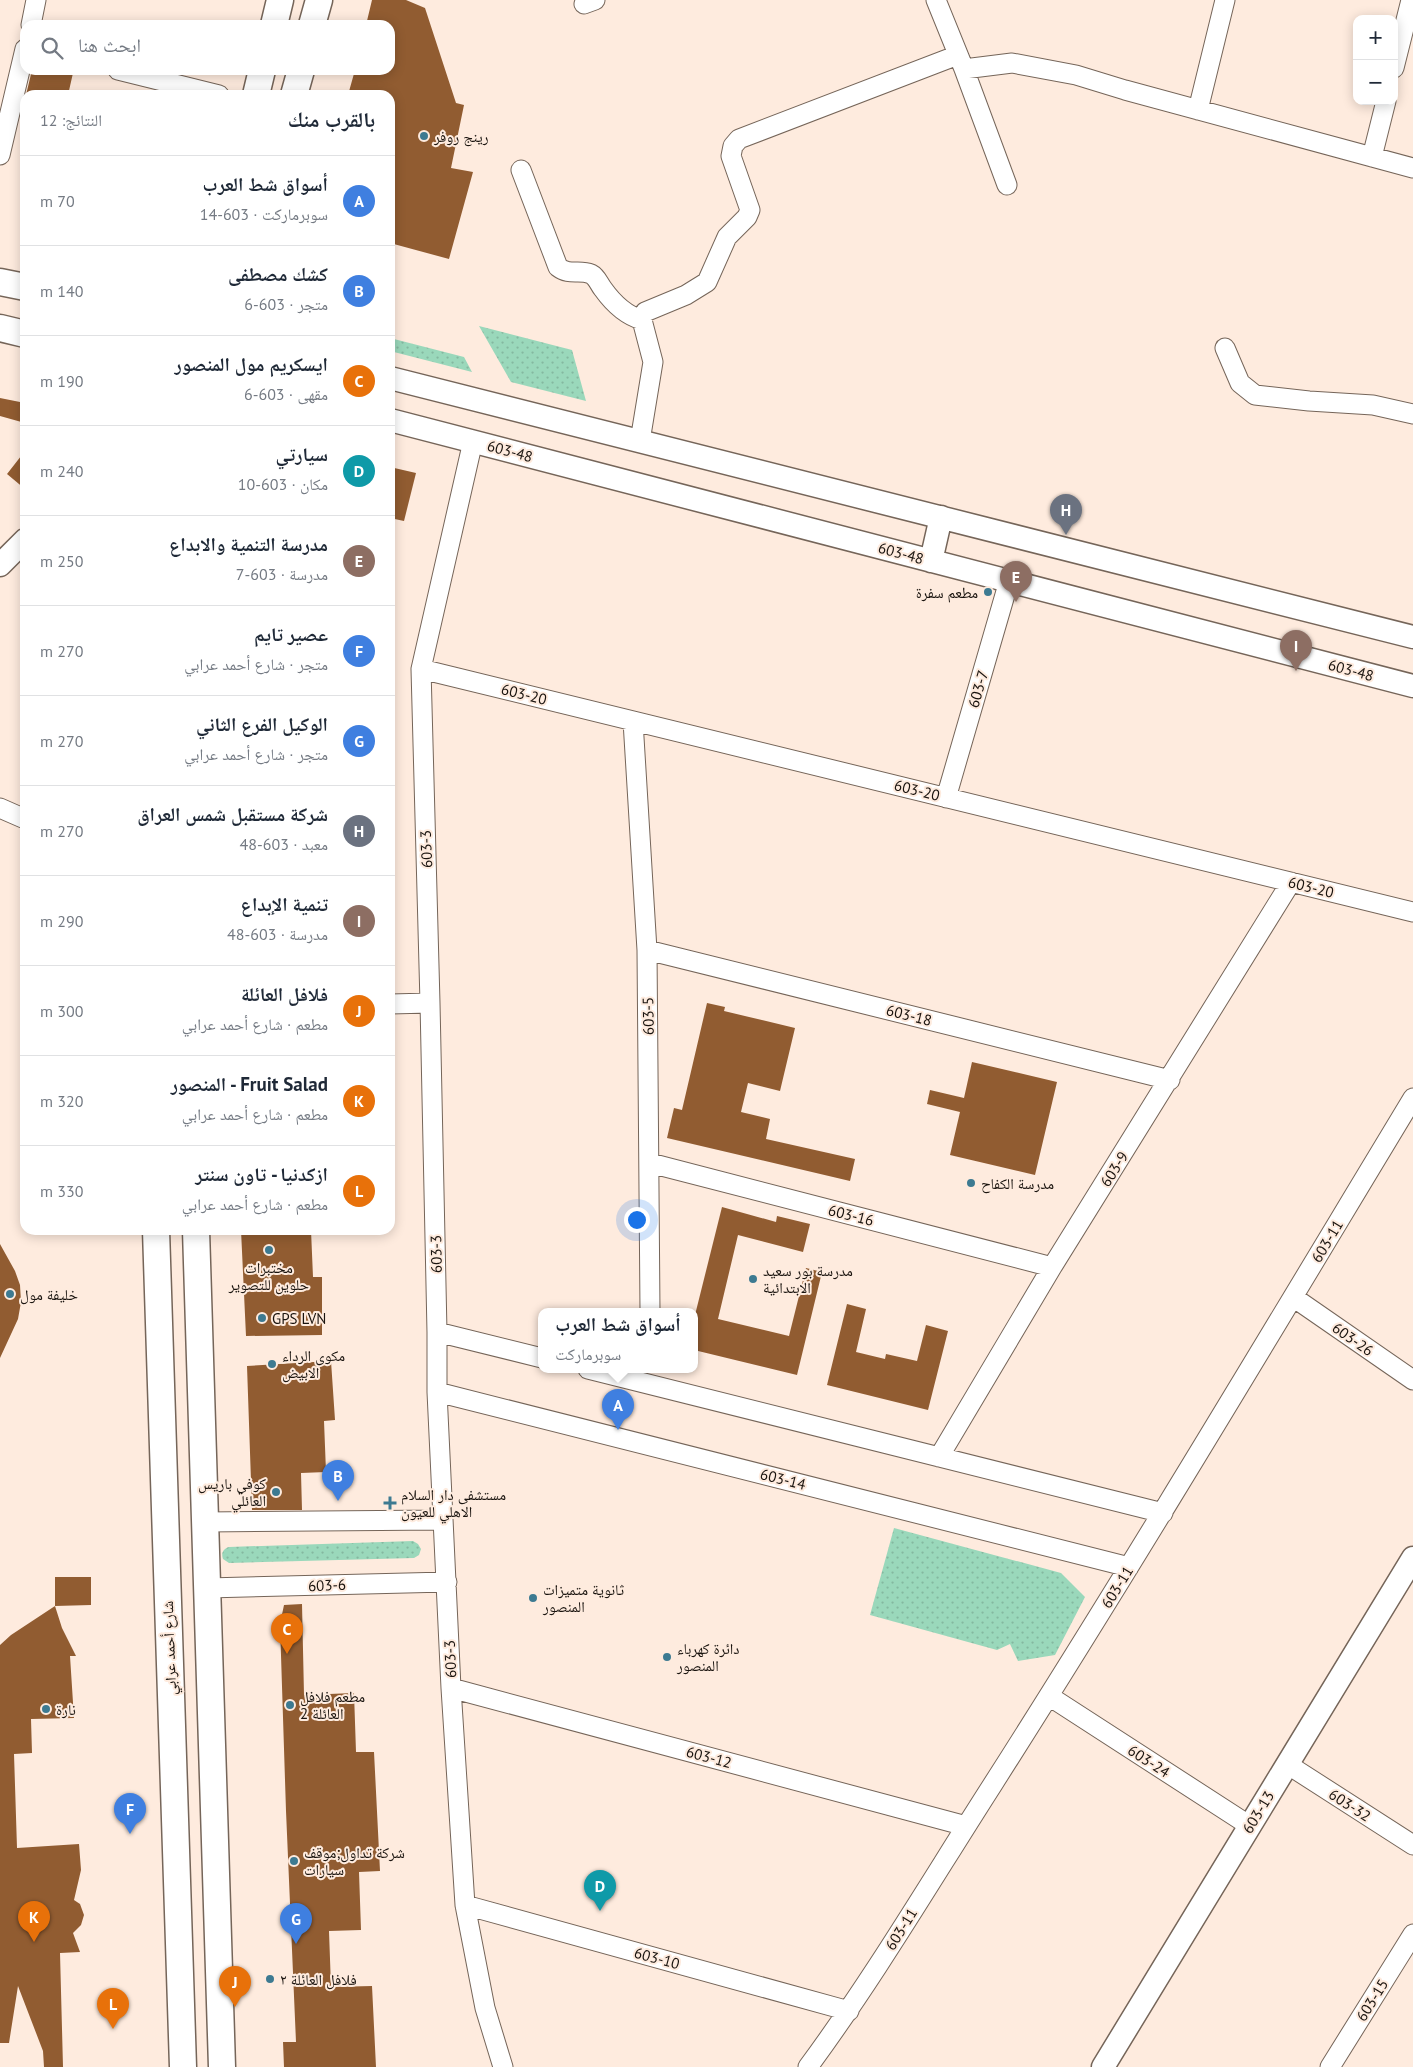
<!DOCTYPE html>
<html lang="ar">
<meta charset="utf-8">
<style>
body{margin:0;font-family:"PT Sans","Noto Naskh Arabic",sans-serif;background:#f2f2f3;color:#1f2937;direction:rtl}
.controls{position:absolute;right:15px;top:15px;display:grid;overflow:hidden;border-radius:10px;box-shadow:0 2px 12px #0003}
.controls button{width:45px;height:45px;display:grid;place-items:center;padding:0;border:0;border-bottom:1px solid #e0e1e3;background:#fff;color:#1f2937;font:25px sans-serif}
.you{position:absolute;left:636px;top:1219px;width:18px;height:18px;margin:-12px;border:4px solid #fff;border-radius:50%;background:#1a73e8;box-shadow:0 0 0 8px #1a73e833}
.badge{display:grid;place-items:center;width:32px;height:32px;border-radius:50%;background:#d93025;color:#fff;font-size:16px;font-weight:700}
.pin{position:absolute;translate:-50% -41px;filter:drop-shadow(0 1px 2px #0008)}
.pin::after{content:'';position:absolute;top:26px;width:18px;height:15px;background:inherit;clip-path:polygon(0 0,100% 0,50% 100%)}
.popup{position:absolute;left:538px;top:1308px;width:160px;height:65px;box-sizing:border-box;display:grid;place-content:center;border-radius:10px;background:#fff;filter:drop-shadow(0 1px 4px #0005);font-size:16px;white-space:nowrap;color:#747a83}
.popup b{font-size:19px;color:#1f2937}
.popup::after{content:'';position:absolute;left:50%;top:100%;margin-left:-10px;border:10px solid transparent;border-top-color:#fff}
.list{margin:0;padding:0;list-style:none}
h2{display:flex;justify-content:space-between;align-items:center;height:65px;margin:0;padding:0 20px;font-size:21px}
h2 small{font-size:16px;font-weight:400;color:#747a83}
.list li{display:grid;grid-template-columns:32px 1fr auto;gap:15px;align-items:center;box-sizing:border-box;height:90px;padding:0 20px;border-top:1px solid #e0e1e3}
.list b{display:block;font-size:19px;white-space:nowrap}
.list p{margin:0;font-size:16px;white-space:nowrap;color:#747a83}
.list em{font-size:16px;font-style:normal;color:#747a83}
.icon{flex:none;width:28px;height:28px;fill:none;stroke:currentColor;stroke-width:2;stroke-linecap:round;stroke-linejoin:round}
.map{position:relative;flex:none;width:1413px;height:2067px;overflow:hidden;direction:ltr}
.search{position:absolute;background:#fff;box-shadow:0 2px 12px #0003;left:20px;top:20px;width:375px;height:55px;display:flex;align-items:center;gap:12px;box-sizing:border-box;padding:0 18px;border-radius:15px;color:#747a83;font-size:19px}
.panel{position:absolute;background:#fff;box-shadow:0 2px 12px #0003;left:20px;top:90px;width:375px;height:1145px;border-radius:15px;direction:rtl}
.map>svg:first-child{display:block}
.grass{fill:url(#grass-dots)}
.building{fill:#915c31}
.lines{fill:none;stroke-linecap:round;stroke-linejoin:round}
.minor-casing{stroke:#756559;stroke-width:21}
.tertiary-casing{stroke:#756559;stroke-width:25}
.secondary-casing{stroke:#756559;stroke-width:29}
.minor{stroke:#fff;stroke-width:19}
.tertiary{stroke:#fff;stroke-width:22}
.secondary{stroke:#fff;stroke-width:26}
.poi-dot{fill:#3d7a91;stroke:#feebde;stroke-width:2}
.labels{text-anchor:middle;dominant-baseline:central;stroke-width:4;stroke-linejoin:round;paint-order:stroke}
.poi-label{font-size:15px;fill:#19130e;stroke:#feebde;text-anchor:start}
.street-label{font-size:15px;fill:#19130e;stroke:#feebde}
</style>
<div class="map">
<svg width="1413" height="2067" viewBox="0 0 1413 2067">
<defs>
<pattern id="grass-dots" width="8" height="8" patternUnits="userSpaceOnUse" patternTransform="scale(1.25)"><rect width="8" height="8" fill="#9ad8bb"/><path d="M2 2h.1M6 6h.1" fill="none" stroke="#84b8a0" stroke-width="1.8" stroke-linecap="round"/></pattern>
</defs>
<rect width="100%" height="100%" fill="#feebde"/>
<!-- grass -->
<path class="grass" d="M479 326 572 350 586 401 511 382Z
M390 338 464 357 472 372 390 351Z
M894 1528 1061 1573 1085 1597 1055 1655 1018 1661 1010 1644 997 1650 870 1615Z
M413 1541 418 1544 421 1549 419 1555 414 1558 229 1563 223 1559C221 1553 223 1549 229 1547Z"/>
<!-- building -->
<path class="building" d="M372 0H406L425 8 456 103 464 105 451 168 473 172 449 259 390 243V95H348L355 70H390V25H366Z
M32 70H60L73 73 68 95H26Z
M0 398 25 403V423L0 416Z
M25 451V489L7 474Z
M390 467 416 473 404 521 390 518Z
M707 1003 725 1007 724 1011 795 1028 780 1091 748 1083 741 1112 770 1119 766 1139 855 1159 850 1181 667 1138 674 1108 682 1110Z
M972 1062 1057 1082 1035 1175 950 1155 960 1112 927 1104 930 1090 964 1098Z
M722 1207 776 1222 777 1216 810 1224 803 1252 738 1235 718 1319 789 1336 806 1268 822 1272 797 1375 694 1350V1319Z
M241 1230H311L313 1277H322V1335L246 1336Z
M0 1244 15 1271 20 1285 21 1302 18 1319 0 1358Z
M847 1304 866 1309 856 1352 885 1359 886 1354 917 1361 926 1325 948 1331 928 1410 827 1385Z
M331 1361 335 1420 324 1421 326 1472 301 1473 302 1510H252L247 1366Z
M55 1577H91V1605L55 1606Z
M302 1604 304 1695 354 1693 356 1752H374L380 1871 359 1872 361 1930 329 1931 331 1987 372 1986 376 2067H284L283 2042H296L286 1811 280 1624 284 1605Z
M55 1606 62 1628 76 1656H70L74 1718 31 1719 32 1753 14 1754 17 1848 79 1844 81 1870 74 1900 80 1904 84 1915 81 1925 73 1933 80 1952 60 1953 63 2067H44L43 2051 18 1986 9 2043H0V1645L11 1635Z"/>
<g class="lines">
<defs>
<path id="minor" d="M936 0 964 69 1007 185
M584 4 595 0
M31 25 36 0
M1394 68 1411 0
M964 69 1012 63 1076 75 1125 90 1413 168
M118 70 219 95
M1198 110 1225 0
M0 155 25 49
M1372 157 1386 101
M521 170 558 267C570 276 579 269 591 274 597 277 599 284 603 289 613 303 625 315 642 320L653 362 640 441
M642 320 645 312 686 295 707 282 727 237 747 217 750 210 731 156 733 146 739 139 958 55
M1225 348 1240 383 1255 395 1309 401 1373 405 1413 414
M473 441 421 669 430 1003 437 1332V1392L451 1688 465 1905 485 2008 503 2067
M421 669 1413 912
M633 721 647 950 650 1311
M946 798 1009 581
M0 808 25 819
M647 950 1170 1080
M390 1004 430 1003
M650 1163 1052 1267
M1293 1297 1413 1380
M437 1332 542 1358
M588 1369 1163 1513
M437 1392 1129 1567
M939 1457 1052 1267 1291 882
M205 1522 442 1520
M207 1588 447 1582
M451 1688 966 1826
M1049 1696 1250 1826
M1287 1764 1413 1845
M465 1905 849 2011
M808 2067C875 1976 932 1879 993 1784 1137 1558 1274 1328 1413 1098
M1330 2067 1413 1934"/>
<path id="tertiary" d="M390 378 1413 637
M390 420 1413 686
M931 561 941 517
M0 565 25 540
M1103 2067 1413 1558"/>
<path id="secondary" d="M274 25 280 0
M312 25 319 0
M256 95 262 70
M294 95 301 70
M0 282 25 287
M0 328 25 334
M156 1230 183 2067
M196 1230 222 2067"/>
</defs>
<!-- minor casing -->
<use href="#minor" class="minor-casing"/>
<!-- tertiary casing -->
<use href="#tertiary" class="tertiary-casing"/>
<!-- secondary casing -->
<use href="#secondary" class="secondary-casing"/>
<!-- minor -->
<use href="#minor" class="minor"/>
<!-- tertiary -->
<use href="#tertiary" class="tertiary"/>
<!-- secondary -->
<use href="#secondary" class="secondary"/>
</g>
<!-- markers -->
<g class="poi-dot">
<circle cx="424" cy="136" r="5"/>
<circle cx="988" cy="592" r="5"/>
<circle cx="971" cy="1183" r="5"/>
<circle cx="269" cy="1250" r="5"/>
<circle cx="753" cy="1279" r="5"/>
<circle cx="10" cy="1294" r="5"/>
<circle cx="262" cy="1318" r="5"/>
<circle cx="272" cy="1364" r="5"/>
<circle cx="276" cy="1492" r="5"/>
<path d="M387.5 1495.5h5v5h5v5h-5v5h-5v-5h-5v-5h5z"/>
<circle cx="533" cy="1598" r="5"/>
<circle cx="667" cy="1657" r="5"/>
<circle cx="290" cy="1705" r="5"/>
<circle cx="46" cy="1709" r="5"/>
<circle cx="294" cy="1861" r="5"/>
<circle cx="270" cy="1979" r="5"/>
</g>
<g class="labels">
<!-- poi labels -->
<g class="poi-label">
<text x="434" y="136">رينج روفر</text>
<text x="978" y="592" text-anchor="end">مطعم سفرة</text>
<text x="981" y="1183">مدرسة الكفاح</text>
<text x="269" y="1267" text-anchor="middle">مختبرات<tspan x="269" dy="17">حلوين للتصوير</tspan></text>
<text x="763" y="1270">مدرسة بور سعيد<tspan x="763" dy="17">الابتدائية</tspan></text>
<text x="20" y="1294">خليفة مول</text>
<text x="272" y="1318">GPS LVN</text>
<text x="282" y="1355">مكوى الرداء<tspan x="282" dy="17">الابيض</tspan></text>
<text x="266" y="1483" text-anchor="end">كوفي باريس<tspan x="266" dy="17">العائلي</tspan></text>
<text x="401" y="1494">مستشفى دار السلام<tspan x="401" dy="17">الاهلي للعيون</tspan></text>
<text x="543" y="1589">ثانوية متميزات<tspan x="543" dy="17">المنصور</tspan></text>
<text x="677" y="1648">دائرة كهرباء<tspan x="677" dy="17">المنصور</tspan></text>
<text x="300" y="1696">مطعم فلافل<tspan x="300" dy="17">العائلة 2</tspan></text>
<text x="56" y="1709">نارة</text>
<text x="304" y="1852">شركة تداول;موقف<tspan x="304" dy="17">سيارات</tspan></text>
<text x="280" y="1979">فلافل العائلة ٢</text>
</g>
<!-- street labels -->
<g class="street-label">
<text transform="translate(510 451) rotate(15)">603-48</text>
<text transform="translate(901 553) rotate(15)">603-48</text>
<text transform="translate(1351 670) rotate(15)">603-48</text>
<text transform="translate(978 689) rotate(-74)">603-7</text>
<text transform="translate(524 694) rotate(14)">603-20</text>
<text transform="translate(917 790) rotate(14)">603-20</text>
<text transform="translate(426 849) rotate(-92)">603-3</text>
<text transform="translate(1311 887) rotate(14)">603-20</text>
<text transform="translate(909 1015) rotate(14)">603-18</text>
<text transform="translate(648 1016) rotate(-91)">603-5</text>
<text transform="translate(1114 1169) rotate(-58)">603-9</text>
<text transform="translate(851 1215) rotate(14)">603-16</text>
<text transform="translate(1327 1241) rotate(-59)">603-11</text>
<text transform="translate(436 1254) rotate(-91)">603-3</text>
<text transform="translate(1353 1339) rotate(35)">603-26</text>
<text transform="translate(783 1479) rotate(14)">603-14</text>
<text transform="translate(327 1585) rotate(-2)">603-6</text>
<text transform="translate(1117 1587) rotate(-58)">603-11</text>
<text transform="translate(169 1648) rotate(-92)">شارع أحمد عرابي</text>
<text transform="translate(450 1659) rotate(-92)">603-3</text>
<text transform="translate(709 1757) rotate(15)">603-12</text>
<text transform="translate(1149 1761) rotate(33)">603-24</text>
<text transform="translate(1350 1805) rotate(33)">603-32</text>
<text transform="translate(1258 1812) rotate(-59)">603-13</text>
<text transform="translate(901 1929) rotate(-58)">603-11</text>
<text transform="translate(657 1958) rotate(15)">603-10</text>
<text transform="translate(1372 2000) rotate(-58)">603-15</text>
</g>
</g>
</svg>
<div class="controls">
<button>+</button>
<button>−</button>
</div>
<div class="you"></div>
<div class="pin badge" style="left:618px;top:1430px;background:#3f7fe0">A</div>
<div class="popup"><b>أسواق شط العرب</b>سوبرماركت</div>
<div class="pin badge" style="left:338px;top:1501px;background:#3f7fe0">B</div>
<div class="pin badge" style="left:287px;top:1654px;background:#e8710a">C</div>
<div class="pin badge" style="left:600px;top:1911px;background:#0f9aa8">D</div>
<div class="pin badge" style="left:1016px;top:602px;background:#8d6e63">E</div>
<div class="pin badge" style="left:130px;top:1834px;background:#3f7fe0">F</div>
<div class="pin badge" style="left:296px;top:1944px;background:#3f7fe0">G</div>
<div class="pin badge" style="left:1066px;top:535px;background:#6b7280">H</div>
<div class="pin badge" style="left:1296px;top:671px;background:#8d6e63">I</div>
<div class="pin badge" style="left:235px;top:2007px;background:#e8710a">J</div>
<div class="pin badge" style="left:34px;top:1942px;background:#e8710a">K</div>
<div class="pin badge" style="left:113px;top:2029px;background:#e8710a">L</div>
<div class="search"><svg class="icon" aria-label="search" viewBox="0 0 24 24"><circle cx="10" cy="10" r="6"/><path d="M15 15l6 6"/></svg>ابحث هنا</div>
<section class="panel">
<h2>بالقرب منك<small>النتائج: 12</small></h2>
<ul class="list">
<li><span class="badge" style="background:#3f7fe0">A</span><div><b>أسواق شط العرب</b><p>سوبرماركت · 603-14</p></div><em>70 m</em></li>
<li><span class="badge" style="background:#3f7fe0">B</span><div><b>كشك مصطفى</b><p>متجر · 603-6</p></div><em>140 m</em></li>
<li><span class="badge" style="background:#e8710a">C</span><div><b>ايسكريم مول المنصور</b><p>مقهى · 603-6</p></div><em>190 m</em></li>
<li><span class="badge" style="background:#0f9aa8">D</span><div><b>سيارتي</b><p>مكان · 603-10</p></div><em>240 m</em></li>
<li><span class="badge" style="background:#8d6e63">E</span><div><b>مدرسة التنمية والابداع</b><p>مدرسة · 603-7</p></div><em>250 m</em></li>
<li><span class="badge" style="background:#3f7fe0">F</span><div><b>عصير تايم</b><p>متجر · شارع أحمد عرابي</p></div><em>270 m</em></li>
<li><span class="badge" style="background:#3f7fe0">G</span><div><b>الوكيل الفرع الثاني</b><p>متجر · شارع أحمد عرابي</p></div><em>270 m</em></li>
<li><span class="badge" style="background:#6b7280">H</span><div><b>شركة مستقبل شمس العراق</b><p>معبد · 603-48</p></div><em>270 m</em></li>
<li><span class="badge" style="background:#8d6e63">I</span><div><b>تنمية الإبداع</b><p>مدرسة · 603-48</p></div><em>290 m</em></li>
<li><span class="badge" style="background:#e8710a">J</span><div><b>فلافل العائلة</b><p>مطعم · شارع أحمد عرابي</p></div><em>300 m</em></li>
<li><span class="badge" style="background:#e8710a">K</span><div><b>Fruit Salad - المنصور</b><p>مطعم · شارع أحمد عرابي</p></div><em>320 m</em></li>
<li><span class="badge" style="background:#e8710a">L</span><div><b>ازكدنيا - تاون سنتر</b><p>مطعم · شارع أحمد عرابي</p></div><em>330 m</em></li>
</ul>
</section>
</div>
